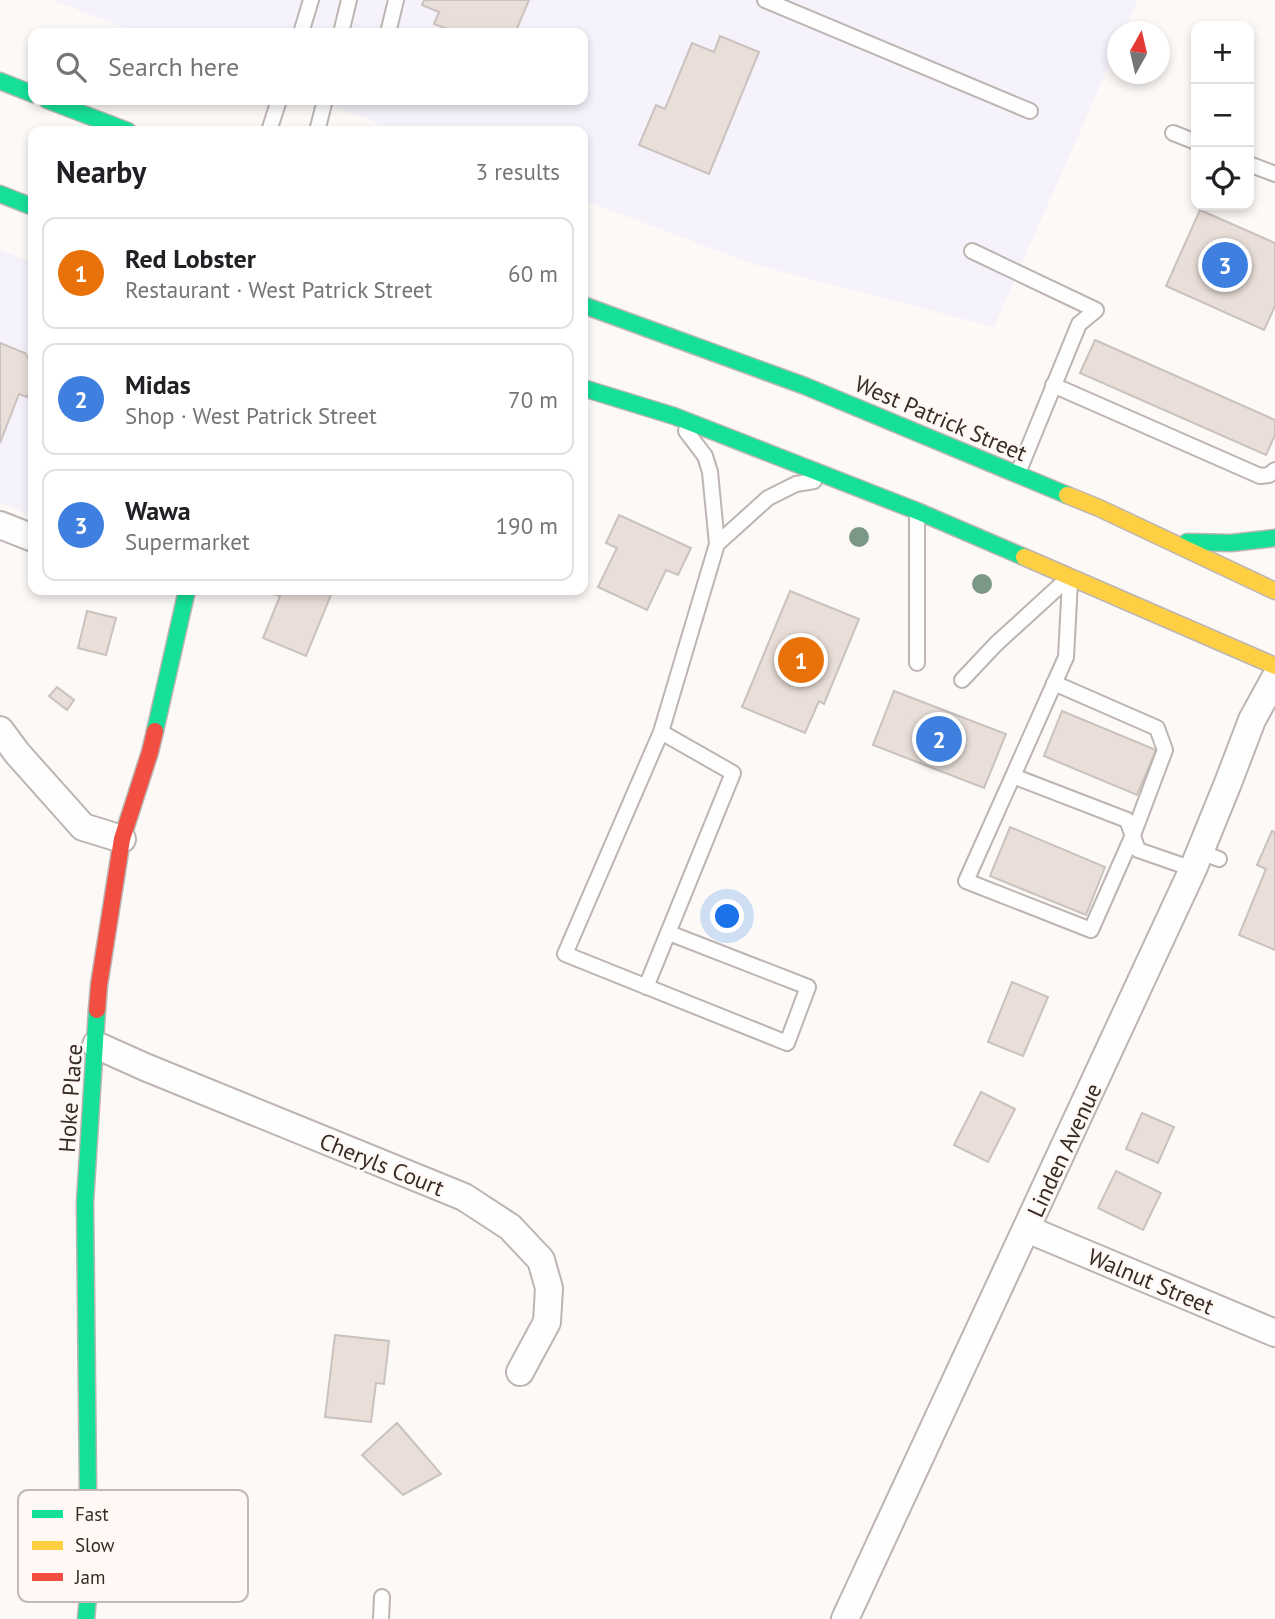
<!DOCTYPE html>
<meta charset="utf-8">
<style>
body{margin:0;font-family:"PT Sans",sans-serif;background:#f6f6f6;color:#202124}
.controls{position:absolute;right:21px;top:21px;display:grid;overflow:hidden;border-radius:14px;box-shadow:0 4px 10px #0003}
.controls button{width:63px;height:63px;display:grid;place-items:center;padding:0;border:0;border-bottom:2px solid #e0e0e0;background:#fff;color:#202124;font:35px sans-serif}
.compass{position:absolute;left:1107px;top:21px;width:63px;height:63px;border-radius:50%;background:#fff;box-shadow:0 4px 10px #0003;rotate:8deg}
.you{position:absolute;left:728px;top:917px;width:24px;height:24px;margin:-18px;border:5px solid #fff;border-radius:50%;background:#1a73e8;box-shadow:0 0 0 10px #1a73e833}
.badge{display:grid;place-items:center;width:46px;height:46px;border-radius:50%;background:#7d736e;color:#fff;font-size:23px;font-weight:700}
.pin{position:absolute;translate:-50% -50%;border:4px solid #fff;box-shadow:0 2px 7px #0006}
.list{margin:0;padding:0;list-style:none}
h2{display:flex;justify-content:space-between;align-items:center;height:91px;margin:0;padding:0 28px;font-size:30px}
h2 small{font-size:23px;font-weight:400;color:#757577}
.list li{display:grid;grid-template-columns:46px 1fr auto;gap:21px;align-items:center;box-sizing:border-box;height:112px;margin:0 14px 14px;padding:0 14px;border:2px solid #e0e0e0;border-radius:14px}
.list b{display:block;font-size:26px;white-space:nowrap}
.list p{margin:0;font-size:23px;white-space:nowrap;color:#757577}
.list em{font-size:23px;font-style:normal;color:#757577}
.icon{flex:none;width:38px;height:38px;fill:none;stroke:currentColor;stroke-width:2;stroke-linecap:round;stroke-linejoin:round}
.map{position:relative;flex:none;width:1275px;height:1619px;overflow:hidden}
.search{position:absolute;background:#fff;box-shadow:0 4px 10px #0003;left:28px;top:28px;width:560px;height:77px;display:flex;align-items:center;gap:18px;box-sizing:border-box;padding:0 24px;border-radius:14px;color:#757577;font-size:26px}
.panel{position:absolute;background:#fff;box-shadow:0 4px 10px #0003;left:28px;top:126px;width:560px;height:469px;border-radius:14px}
.map>svg:first-child{display:block}
.commercial{fill:#f5f2fb}
.building{fill:#eaded8;stroke:#c9c2be;stroke-width:2}
.lines{fill:none;stroke-linecap:round;stroke-linejoin:round}
.lane-casing{stroke:#bcb5b2;stroke-width:18}
.street-casing{stroke:#bcb5b2;stroke-width:30}
.fast-casing{stroke:#bcb5b2;stroke-width:19}
.slow-casing{stroke:#bcb5b2;stroke-width:19}
.jam-casing{stroke:#bcb5b2;stroke-width:19}
.path{stroke:#dcdad9;stroke-width:4.5;stroke-dasharray:2 5;stroke-linecap:butt}
.lane{stroke:#fffefe;stroke-width:14}
.street{stroke:#fffefe;stroke-width:26}
.fast{stroke:#16e098;stroke-width:16}
.slow{stroke:#ffcf43;stroke-width:16}
.jam{stroke:#f24e42;stroke-width:16}
.tree{fill:#7b9786}
.labels{text-anchor:middle;dominant-baseline:central;stroke-width:5;stroke-linejoin:round;paint-order:stroke}
.street-label{font-size:23px;fill:#382b25;stroke:#fff8f4}
.key{fill:#fff8f4;stroke:#c3bab6;stroke-width:2}
.key-label{font-size:19px;fill:#382b25}
</style>
<div class="map">
<svg width="1275" height="1619" viewBox="0 0 1275 1619">
<rect width="100%" height="100%" fill="#fcf9f7"/>
<!-- commercial -->
<path class="commercial" d="M52 0H1138L1124 31 1118 32 1117 47 994 327 753 264 583 200V131H399L315 100H583V33H139Z
M0 250 33 263V516L0 503Z"/>
<!-- building -->
<path class="building" d="M424 0H529L515 33H458L434 24 439 12 422 5Z
M720 36 759 52 709 174 639 145 656 105 665 109 692 43 714 52Z
M1200 210 1275 243V306L1264 330 1166 286Z
M1095 340 1275 420V435L1266 455 1080 373Z
M0 343 25 353 33 366V380L27 397 19 394 0 443Z
M619 515 691 548 678 575 666 570 647 610 598 587 617 548 606 543Z
M275 590H333L306 656 263 638 280 596 274 594Z
M790 591 859 619 824 704 819 701 805 733 742 707Z
M87 611 116 618 106 655 78 648Z
M57 687 74 700 67 710 49 696Z
M894 691 1006 734 984 788 873 745Z
M1062 711 1156 750 1137 795 1044 756Z
M1010 827 1105 867 1086 915 990 876Z
M1272 831 1275 832V950L1239 935 1266 869 1257 865Z
M1012 982 1048 997 1023 1056 988 1042Z
M981 1092 1015 1109 988 1162 954 1145Z
M1142 1113 1174 1127 1158 1163 1126 1149Z
M1116 1171 1161 1193 1143 1230 1098 1208Z
M335 1335 389 1341 384 1384 376 1383 371 1422 325 1417Z
M397 1423 441 1474 403 1495 362 1455Z"/>
<g class="lines">
<defs>
<path id="lane" d="M765 0 1030 111
M301 33 311 0
M341 33 349 0
M388 33 396 0
M269 131 279 100
M317 131 325 100
M1173 133 1196 142
M1249 164 1275 174
M972 251 1096 310 1079 324 1018 473
M1053 385 1260 476 1269 475 1275 470
M717 544 768 498 796 484 814 481
M1070 581 1066 657 1013 776 1127 820 1138 850 1193 869
M917 663V513
M962 680 996 644 1066 580
M1013 776 966 881 1091 930 1133 835 1165 750 1157 728 1054 683
M1200 852 1219 859
M669 933 808 987 787 1043 565 954 661 732 717 544 710 472 705 456 686 431
M646 987 733 773 661 732
M381 1619 382 1597"/>
<path id="street" d="M0 525 33 538
M0 730 17 753 83 827 122 839
M96 1045 145 1067 464 1197 510 1227 541 1260 549 1288 547 1322 520 1372
M1027 1229 1275 1333
M845 1619 1193 869 1228 783 1252 720 1275 678"/>
<path id="fast" d="M0 81 33 94
M47 100 128 131
M0 194 33 207
M583 305 805 386 1067 495
M583 388 674 416 917 511 1024 557
M1187 542 1231 543 1275 538
M155 731 187 590
M86 1619 89 1586 85 1202 97 1010"/>
<path id="slow" d="M1067 495 1099 508 1275 591
M1024 557 1275 666"/>
<path id="jam" d="M97 1010 99 985 122 839 150 752 155 731"/>
</defs>
<!-- lane casing -->
<use href="#lane" class="lane-casing"/>
<!-- street casing -->
<use href="#street" class="street-casing"/>
<!-- fast casing -->
<use href="#fast" class="fast-casing"/>
<!-- slow casing -->
<use href="#slow" class="slow-casing"/>
<!-- jam casing -->
<use href="#jam" class="jam-casing"/>
<!-- path -->
<path class="path" d="M31 355H33"/>
<!-- lane -->
<use href="#lane" class="lane"/>
<!-- street -->
<use href="#street" class="street"/>
<!-- fast -->
<use href="#fast" class="fast"/>
<!-- slow -->
<use href="#slow" class="slow"/>
<!-- jam -->
<use href="#jam" class="jam"/>
</g>
<!-- trees -->
<g class="tree">
<circle cx="859" cy="537" r="10"/>
<circle cx="982" cy="584" r="10"/>
</g>
<g class="labels">
<!-- street labels -->
<g class="street-label">
<text transform="translate(941 418) rotate(23)">West Patrick Street</text>
<text transform="translate(70 1098) rotate(-86)">Hoke Place</text>
<text transform="translate(1064 1150) rotate(-65)">Linden Avenue</text>
<text transform="translate(382 1164) rotate(22)">Cheryls Court</text>
<text transform="translate(1151 1281) rotate(23)">Walnut Street</text>
</g>
</g>
<!-- legend -->
<rect x="18" y="1490" width="230" height="112" rx="10" class="key"/>
<rect x="32" y="1510" width="31" height="8" fill="#16e098"/>
<rect x="32" y="1541" width="31" height="9" fill="#ffcf43"/>
<rect x="32" y="1573" width="31" height="8" fill="#f24e42"/>
<g class="key-label">
<text x="75" y="1521">Fast</text>
<text x="75" y="1552">Slow</text>
<text x="75" y="1584">Jam</text>
</g>
</svg>
<div class="controls">
<button>+</button>
<button>−</button>
<button><svg class="icon" aria-label="locate" viewBox="0 0 24 24"><circle cx="12" cy="12" r="6"/><path d="M12 2v4M12 18v4M2 12h4M18 12h4"/></svg></button>
</div>
<svg class="compass" viewBox="-18 -18 36 36"><path d="M0-13l5 13h-10z" fill="#e53935"/><path d="M0 13l5-13h-10z" fill="#757577"/></svg>
<div class="you"></div>
<div class="pin badge" style="left:801px;top:660px;background:#e8710a">1</div>
<div class="pin badge" style="left:939px;top:739px;background:#3f7fe0">2</div>
<div class="pin badge" style="left:1225px;top:265px;background:#3f7fe0">3</div>
<div class="search"><svg class="icon" aria-label="search" viewBox="0 0 24 24"><circle cx="10" cy="10" r="6"/><path d="M15 15l6 6"/></svg>Search here</div>
<section class="panel">
<h2>Nearby<small>3 results</small></h2>
<ul class="list">
<li><span class="badge" style="background:#e8710a">1</span><div><b>Red Lobster</b><p>Restaurant · West Patrick Street</p></div><em>60 m</em></li>
<li><span class="badge" style="background:#3f7fe0">2</span><div><b>Midas</b><p>Shop · West Patrick Street</p></div><em>70 m</em></li>
<li><span class="badge" style="background:#3f7fe0">3</span><div><b>Wawa</b><p>Supermarket</p></div><em>190 m</em></li>
</ul>
</section>
</div>
